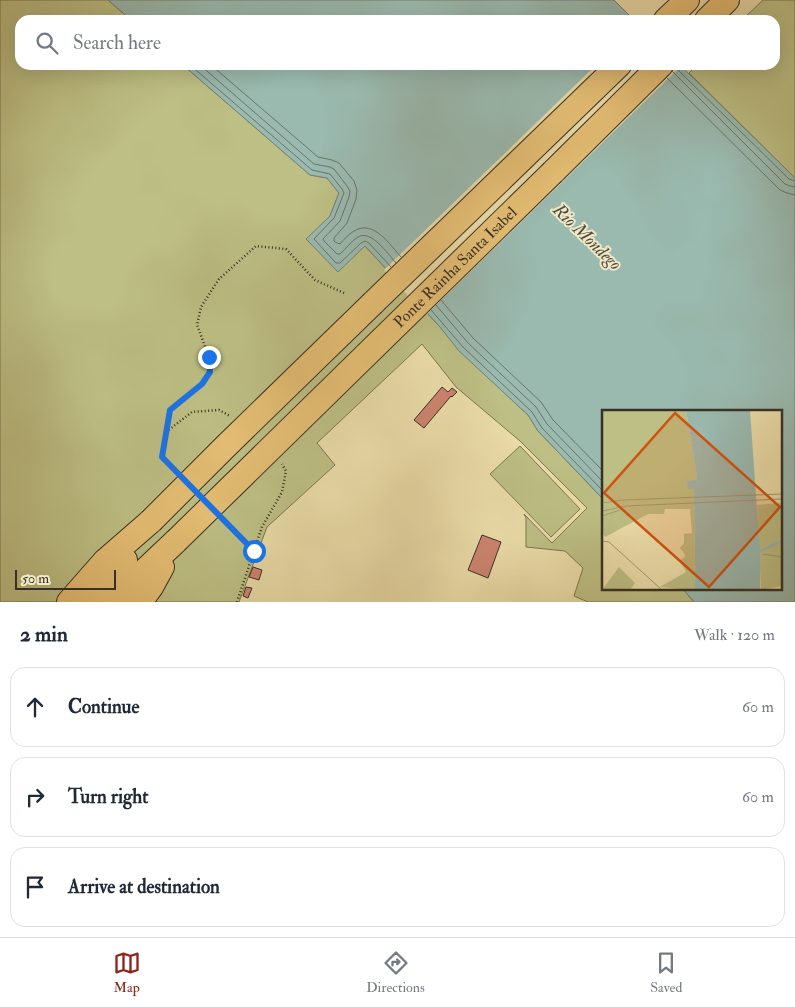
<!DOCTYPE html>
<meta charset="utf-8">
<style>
body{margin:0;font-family:"IM FELL Double Pica",serif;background:#f2f2f3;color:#1f2937}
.scale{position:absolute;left:15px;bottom:12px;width:101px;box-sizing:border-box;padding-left:5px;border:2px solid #383026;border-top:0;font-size:14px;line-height:18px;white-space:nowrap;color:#383026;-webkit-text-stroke:4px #f1e8c6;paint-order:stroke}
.stop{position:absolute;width:15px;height:15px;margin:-11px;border:4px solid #1a73e8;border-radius:50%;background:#fff}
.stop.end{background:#1a73e8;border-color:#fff;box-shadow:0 1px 5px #0008}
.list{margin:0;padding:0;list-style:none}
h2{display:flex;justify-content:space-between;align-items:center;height:65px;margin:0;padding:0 20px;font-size:21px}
h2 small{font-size:16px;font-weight:400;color:#747a83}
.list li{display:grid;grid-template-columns:32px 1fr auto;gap:15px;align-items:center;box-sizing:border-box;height:80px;margin:0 10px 10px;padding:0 10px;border:1px solid #e0e1e3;border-radius:15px}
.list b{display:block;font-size:19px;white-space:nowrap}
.list em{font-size:16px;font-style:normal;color:#747a83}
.icon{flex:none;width:28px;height:28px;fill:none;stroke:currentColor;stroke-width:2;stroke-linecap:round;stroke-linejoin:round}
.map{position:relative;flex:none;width:795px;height:602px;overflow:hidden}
.search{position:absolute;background:#fff;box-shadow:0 5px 20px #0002;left:15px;right:15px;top:15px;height:55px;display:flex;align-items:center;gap:12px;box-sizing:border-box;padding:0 18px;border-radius:15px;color:#747a83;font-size:19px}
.sheet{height:335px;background:#fff}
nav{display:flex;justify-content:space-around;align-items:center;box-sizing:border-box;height:70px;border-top:1px solid #e0e1e3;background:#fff;font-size:14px;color:#747a83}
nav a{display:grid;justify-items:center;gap:2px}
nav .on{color:#8f2418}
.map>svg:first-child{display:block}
.green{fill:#bdbf84;stroke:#7a7855}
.water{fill:#9abab0;stroke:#738379}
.pier{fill:#eadca8}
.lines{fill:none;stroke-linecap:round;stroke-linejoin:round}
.shore{stroke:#69756b;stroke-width:1}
.building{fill:#cd836f;stroke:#383026}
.highway-casing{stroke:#383026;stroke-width:26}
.path{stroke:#383026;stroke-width:2.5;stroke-dasharray:1 2.5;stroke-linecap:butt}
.highway{stroke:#e5be74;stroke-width:24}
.highway-bridge-casing{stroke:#383026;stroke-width:26;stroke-linecap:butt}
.highway-bridge{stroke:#e5be74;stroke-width:24}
.route{stroke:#1a73e8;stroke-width:6}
.labels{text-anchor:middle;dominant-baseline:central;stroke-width:4;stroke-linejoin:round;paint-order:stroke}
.street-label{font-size:16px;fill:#383026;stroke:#f1e8c6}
.water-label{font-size:18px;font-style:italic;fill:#4c4c42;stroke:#f1e8c6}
.inset-river{fill:none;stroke:#9abab0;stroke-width:2.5}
.inset-road{fill:none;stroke:#a39774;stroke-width:1}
.view{fill:#ce5310;fill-opacity:0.15;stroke:#ce5310;stroke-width:2.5}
.inset-edge{fill:none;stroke:#383026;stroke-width:2.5}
</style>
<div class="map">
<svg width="795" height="602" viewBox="0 0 795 602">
<rect width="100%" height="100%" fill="#eadca8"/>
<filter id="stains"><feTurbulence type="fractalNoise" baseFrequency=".004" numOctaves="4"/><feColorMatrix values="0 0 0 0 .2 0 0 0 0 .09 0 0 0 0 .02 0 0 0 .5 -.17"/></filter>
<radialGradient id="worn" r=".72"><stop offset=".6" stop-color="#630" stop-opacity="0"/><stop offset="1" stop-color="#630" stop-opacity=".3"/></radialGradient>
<!-- green -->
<path class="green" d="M0 0H108L131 20H20V65H183L310 175 327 178 339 193 330 216 307 240 365 246 440 327 460 351 528 415 538 431 604 500V588H682L694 602H588L574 596 583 568 565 551 526 547V518L524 514 552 543 587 508 520 441 456 387 422 344 317 443 335 465 267 527 239 602H0Z
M763 0H795V178L689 73 697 65H775V20H742Z
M520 446 580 509 551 537 490 474Z"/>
<!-- water -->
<path class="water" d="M108 0H614L634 20H131Z
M183 65H680L795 178V602H694L682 588H781V411H604V500L538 431 528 415 459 351 440 327 365 246 338 272 306 239 330 216 339 193 327 178 310 175Z"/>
<!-- pier -->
<path class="pier" d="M596 65H682L426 315 384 270Z"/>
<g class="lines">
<!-- shore -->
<path class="shore" d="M190 65 312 170 330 174 342 189 344 193 334 218 314 239 336 263H340L361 243 365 241 369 243 391 267
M200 65 314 164 330 167 334 169 347 186 350 191 349 197 340 221 323 239 324 241 337 254H340C346 249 351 241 358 237 371 229 388 254 396 263
M211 65 318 157 332 160 339 163 354 181 357 190 356 199 347 223 334 238V241L337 243 340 244C344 239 349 234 354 231 374 219 390 245 401 257
M677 65 679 71 789 179 795 181
M672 71 785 184 790 186 795 187
M667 78 780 190 787 193 795 195
M441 300 473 338 541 402 553 420 604 472
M436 305 468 343 536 407 547 424 604 483
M431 310 463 347 532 412 542 428 604 492"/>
</g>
<!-- building -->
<path class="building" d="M442 387 448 392 452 388 457 392 452 397 451 396 424 428 414 420Z
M482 535 501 542 488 578 468 570Z
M253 567 262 570 259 580 249 577Z
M246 587 252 588 248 598 243 596Z"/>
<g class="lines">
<defs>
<path id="highway" d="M666 20 687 0
M707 20 727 0
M553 172 661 65
M373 303 619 65
M69 602 105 561 151 521
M93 602 125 560
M118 602 140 575 176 541
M140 602 151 587 162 567"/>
</defs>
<!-- highway casing -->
<use href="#highway" class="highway-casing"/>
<!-- path -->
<path class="path" d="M166 432 192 412 219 410 230 416
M176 472 162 457 170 410 202 384 210 373 209 357 197 325 201 307 219 279 256 246 286 249 315 280 344 293
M222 519 254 551 237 602
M254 551 262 527 282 492 286 471 282 464"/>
<!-- highway -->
<use href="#highway" class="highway"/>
<defs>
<g id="highway-bridge">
<path d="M151 521 227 445 373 303"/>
<path id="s1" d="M176 541 553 172"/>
</g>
</defs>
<!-- highway-bridge casing -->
<use href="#highway-bridge" class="highway-bridge-casing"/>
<!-- highway-bridge -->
<use href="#highway-bridge" class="highway-bridge"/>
</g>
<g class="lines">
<!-- route -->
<path class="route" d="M209 357 210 372 202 384 170 410 162 457 254 551"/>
</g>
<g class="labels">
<!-- street labels -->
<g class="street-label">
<text stroke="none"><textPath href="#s1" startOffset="391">Ponte Rainha Santa Isabel</textPath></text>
</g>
<!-- water labels -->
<g class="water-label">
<text transform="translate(587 237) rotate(44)">Rio Mondego</text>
</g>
</g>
<!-- overview -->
<g transform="translate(602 410)">
<rect width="180" height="180" fill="#eadca8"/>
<path d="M0 0H84L95 65V69L86 71 92 79 93 180 58 177 84 162 78 150 83 147 82 143 78 138 82 133V124L90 123 88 99H63L62 104H46L3 127 0 123ZM180 93V176L159 180 155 95ZM17 157 33 173 28 180H0Z" fill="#bdbf84"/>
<path d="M84 0H148L158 141V180H93L92 79H86L85 71 95 69V66Z" fill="#9abab0"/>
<path class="inset-river" d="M158 141 180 131"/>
<path class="inset-road" d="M0 93 21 90 180 84M0 101 24 96 180 89M0 106 18 100M0 131 7 132 60 180M161 144 180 147"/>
<path class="view" d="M73 3 178 97 107 177 2 83Z"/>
<rect width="180" height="180" class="inset-edge"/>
</g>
<rect width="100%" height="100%" filter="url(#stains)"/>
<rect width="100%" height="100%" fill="url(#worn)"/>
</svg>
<div class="scale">50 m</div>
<div class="stop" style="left:254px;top:551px"></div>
<div class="stop end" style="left:209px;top:357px"></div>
<div class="search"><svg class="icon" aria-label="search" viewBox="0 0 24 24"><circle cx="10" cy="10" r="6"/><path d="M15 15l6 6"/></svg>Search here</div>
</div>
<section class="sheet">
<h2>2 min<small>Walk · 120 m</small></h2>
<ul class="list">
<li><svg class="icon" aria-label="ahead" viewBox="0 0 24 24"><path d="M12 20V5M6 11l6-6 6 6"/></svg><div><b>Continue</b></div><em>60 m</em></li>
<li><svg class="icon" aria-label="right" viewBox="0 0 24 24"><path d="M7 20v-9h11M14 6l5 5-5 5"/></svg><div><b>Turn right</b></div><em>60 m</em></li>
<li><svg class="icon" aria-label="arrive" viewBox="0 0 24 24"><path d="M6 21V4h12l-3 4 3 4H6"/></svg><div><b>Arrive at destination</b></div></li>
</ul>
</section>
<nav>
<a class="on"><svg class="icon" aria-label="map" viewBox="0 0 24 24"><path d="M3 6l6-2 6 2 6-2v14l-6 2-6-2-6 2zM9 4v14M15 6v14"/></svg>Map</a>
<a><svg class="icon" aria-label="directions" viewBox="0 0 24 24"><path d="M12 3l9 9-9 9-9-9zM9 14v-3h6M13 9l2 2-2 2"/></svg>Directions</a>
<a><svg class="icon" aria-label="saved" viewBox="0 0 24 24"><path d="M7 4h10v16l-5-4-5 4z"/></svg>Saved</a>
</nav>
